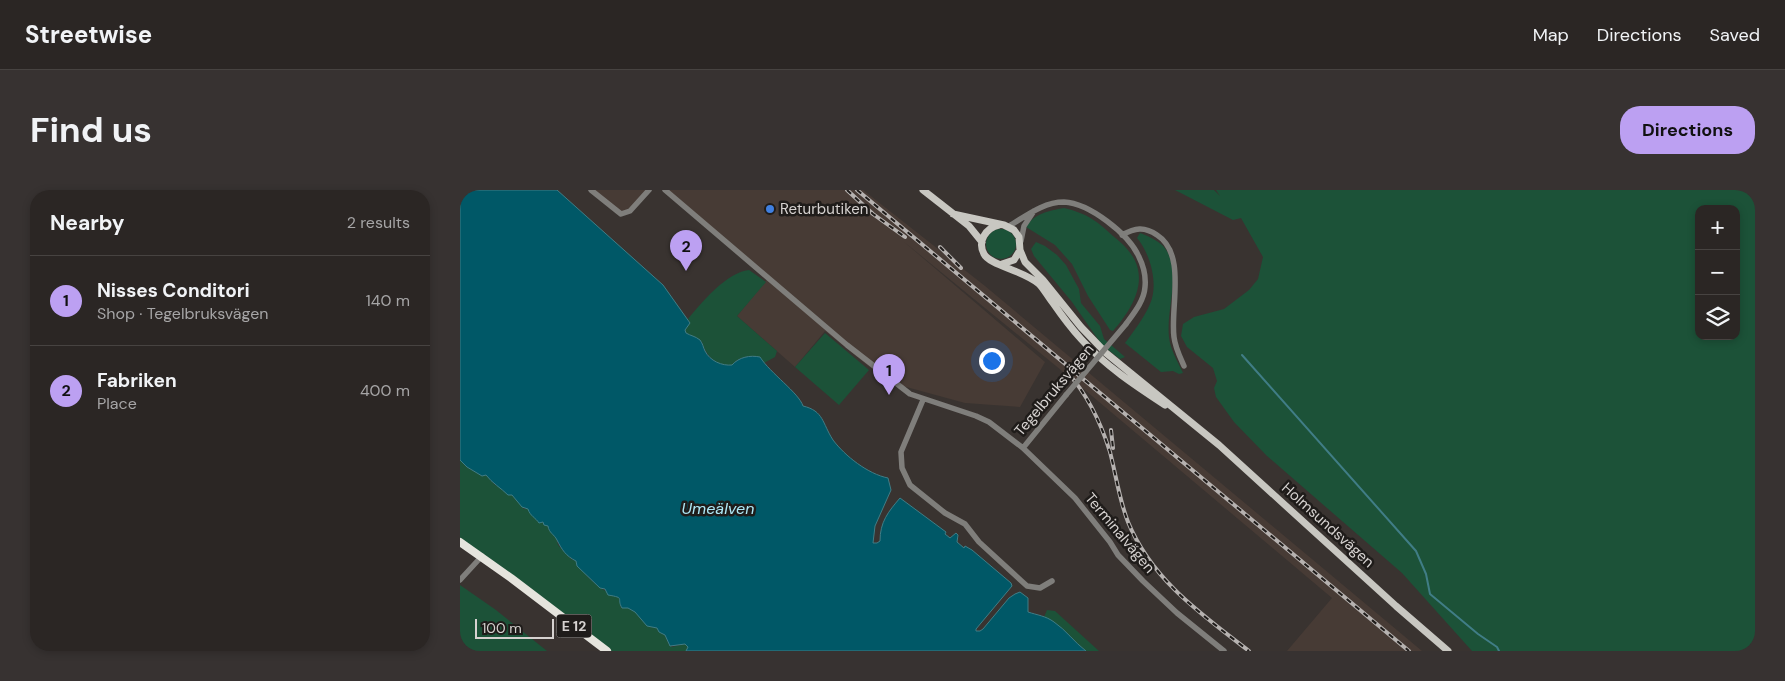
<!DOCTYPE html>
<meta charset="utf-8">
<style>
body{margin:0;font-family:"DM Sans",sans-serif;background:#373231;color:#f1f3f6}
.controls{position:absolute;right:15px;top:15px;display:grid;overflow:hidden;border-radius:10px;box-shadow:0 2px 8px #0003}
.controls button{width:45px;height:45px;display:grid;place-items:center;padding:0;border:0;border-bottom:1px solid #474341;background:#2b2624;color:#f1f3f6;font:25px sans-serif}
.scale{position:absolute;left:15px;bottom:12px;width:79px;box-sizing:border-box;padding-left:5px;border:2px solid #d6d2d0;border-top:0;font-size:14px;line-height:18px;white-space:nowrap;color:#d6d2d0;-webkit-text-stroke:4px #1f1c1a;paint-order:stroke}
.you{position:absolute;left:531px;top:170px;width:18px;height:18px;margin:-12px;border:4px solid #fff;border-radius:50%;background:#1a73e8;box-shadow:0 0 0 8px #1a73e833}
.badge{display:grid;place-items:center;width:32px;height:32px;border-radius:50%;background:#bca0f2;color:#111;font-size:16px;font-weight:700}
.pin{position:absolute;translate:-50% -41px;filter:drop-shadow(0 1px 2px #0008)}
.pin::after{content:'';position:absolute;top:26px;width:18px;height:15px;background:inherit;clip-path:polygon(0 0,100% 0,50% 100%)}
.list{margin:0;padding:0;list-style:none}
h2{display:flex;justify-content:space-between;align-items:center;height:65px;margin:0;padding:0 20px;font-size:21px}
h2 small{font-size:16px;font-weight:400;color:#a6a5a6}
.list li{display:grid;grid-template-columns:32px 1fr auto;gap:15px;align-items:center;box-sizing:border-box;height:90px;padding:0 20px;border-top:1px solid #474341}
.list b{display:block;font-size:19px;white-space:nowrap}
.list p{margin:0;font-size:16px;white-space:nowrap;color:#a6a5a6}
.list em{font-size:16px;font-style:normal;color:#a6a5a6}
.icon{flex:none;width:28px;height:28px;fill:none;stroke:currentColor;stroke-width:2;stroke-linecap:round;stroke-linejoin:round}
.map{position:relative;flex:none;width:1295px;height:461px;overflow:hidden;border-radius:20px}
header{display:flex;align-items:center;gap:30px;box-sizing:border-box;height:70px;padding:0 25px;background:#2b2624;border-bottom:1px solid #474341}
header strong{font-size:24px}
nav{display:flex;gap:28px;margin-inline-start:auto;font-size:18px}
.intro{display:flex;align-items:center;justify-content:space-between;box-sizing:border-box;height:120px;padding:0 30px}
h1{margin:0;font-size:35px}
.button{padding:12px 22px;border-radius:20px;background:#bca0f2;color:#111;font-size:18px;font-weight:700}
main{display:flex;gap:30px;padding:0 30px}
aside{flex:1;background:#2b2624;border-radius:20px;box-shadow:0 2px 8px #0003}
.map>svg:first-child{display:block}
.built{fill:#473b35}
.green{fill:#1c5238;fill-rule:evenodd}
.water{fill:#005867;stroke:#407d86}
.lines{fill:none;stroke-linecap:round;stroke-linejoin:round}
.stream{stroke:#407d86;stroke-width:2}
.minor{stroke:#7f7e7b;stroke-width:5.5}
.major{stroke:#c8c7c1;stroke-width:7}
.highway{stroke:#e5e4dd;stroke-width:8}
.rail-casing{stroke:#b6b2b0;stroke-width:4}
.rail{stroke:#1f1c1a;stroke-width:2;stroke-dasharray:5.5;stroke-linecap:butt}
.minor-bridge{stroke:#7f7e7b;stroke-width:5.5}
.shop-dot{fill:#3f7fe0;stroke:#1f1c1a;stroke-width:2}
.labels{text-anchor:middle;dominant-baseline:central;stroke-width:5;stroke-linejoin:round;paint-order:stroke}
.shield{fill:#1f1c1a;stroke:#9f9b99;stroke-width:1}
.shield-label{font-size:14px;font-weight:bold;fill:#d6d2d0}
.poi-label{font-size:15px;fill:#d6d2d0;stroke:#1f1c1a;text-anchor:start}
.street-label{font-size:15px;fill:#d6d2d0;stroke:#1f1c1a}
.water-label{font-size:16px;font-style:italic;fill:#aee8f6;stroke:#1f1c1a}
</style>
<header>
<strong>Streetwise</strong>
<nav><a>Map</a><a>Directions</a><a>Saved</a></nav>
</header>
<div class="intro"><h1>Find us</h1><a class="button">Directions</a></div>
<main>
<aside>
<h2>Nearby<small>2 results</small></h2>
<ul class="list">
<li><span class="badge">1</span><div><b>Nisses Conditori</b><p>Shop · Tegelbruksvägen</p></div><em>140 m</em></li>
<li><span class="badge">2</span><div><b>Fabriken</b><p>Place</p></div><em>400 m</em></li>
</ul>
</aside>
<div class="map">
<svg width="1295" height="461" viewBox="0 0 1295 461">
<rect width="100%" height="100%" fill="#393330"/>
<!-- built -->
<path class="built" d="M131 0H189L165 24Z
M205 0H403L525 96 962 461H827L872 408 607 185 443 51 585 172 560 217 505 213 428 192 365 141 335 177 277 126 309 87Z"/>
<!-- green -->
<path class="green" d="M715 0H754L760 6 756 0H1295V461H1012L942 383 807 266 774 232 756 207 754 198 757 191 753 178 727 157 721 146 723 134 734 127 764 119 789 100 798 89 803 67 781 28 773 30ZM1239 19H1276V146H1239Z
M604 18C626 23 637 31 653 46 658 50 663 54 667 59 692 87 673 118 653 141L650 140 628 106 612 74 595 55 566 37C575 23 588 21 604 18Z
M526 54a15 15 0 1 1 30 0a15 15 0 1 1-30 0Z
M680 43C690 47 703 52 708 63 720 88 706 120 709 147 710 159 718 172 723 183L719 184 713 181 701 182 665 153C674 141 684 128 690 114 699 94 690 63 677 48Z
M576 52 585 56 597 65 606 75 619 99 621 113 640 136 644 149 665 167 660 169 642 155 612 112 574 66 571 59Z
M289 80 306 92 277 126 317 161 315 167 304 173 300 167C289 166 279 166 272 175 257 177 246 166 242 152L226 143 225 140 230 133 228 129C241 113 267 82 289 80Z
M365 143 409 180 379 215 335 177Z
M0 270 7 277 22 286 26 285 35 295 39 296 46 303 52 305 64 319H68C73 328 80 331 88 336L89 340 96 347 98 355 111 369 116 371 127 386 140 398 159 408 161 418H168L175 422 188 436 197 438 199 442 205 445 209 455 212 457 225 454 228 457 226 461H147L0 352Z
M0 395 36 420 87 461H0Z
M587 420 595 421 639 461H626C611 449 602 435 584 427Z"/>
<!-- water -->
<path class="water" d="M0 0H97L203 95 230 133 225 140 226 143C231 146 235 146 240 150 243 154 243 157 245 161 250 171 262 176 272 175 279 167 290 165 300 167 310 183 339 203 343 216 364 221 362 233 373 250 385 266 408 284 428 288L431 300 415 336 413 353H417L420 351C420 332 428 322 440 308L486 342 485 344 490 348 496 343 498 345 497 352 504 358 505 356 512 360 551 393 552 396 516 439V441H520L523 439 549 408 555 404 560 402 568 408V422C577 425 586 426 594 432 606 440 614 452 626 461H226L228 457 225 454 210 456 205 445 199 442 197 438 187 436 175 422 168 418H162C156 408 166 408 148 405L145 399 140 398 117 376 116 371C106 366 102 360 97 350 94 344 89 343 88 336L84 335 83 332 79 333C76 328 70 326 68 319L62 317 52 305H48C41 298 32 293 26 285L22 286 7 277 0 270Z"/>
<g class="lines">
<!-- stream -->
<path class="stream" d="M782 165 956 361 966 384 970 404 1018 444 1037 457 1039 461"/>
<!-- minor -->
<path class="minor" d="M131 0 161 24 170 21 189 0
M205 0 387 155 450 204 516 226 529 232 563 258 615 308 650 352 658 365 683 391 717 423 764 461
M549 36C566 26 583 12 604 12 629 13 669 44 679 67 683 75 686 87 685 97 684 111 674 123 666 134
M662 45C675 38 684 36 697 45 727 64 710 118 714 147 715 157 720 167 724 176
M561 51 564 36 574 21
M463 210 441 262 442 278 450 295 485 323 505 334 519 352 567 396 580 398 592 391
M563 258 606 205
M0 390 22 366"/>
<!-- major -->
<path class="major" d="M463 0 509 36 522 52
M493 24 544 35 554 40 559 47 560 60 565 72 583 90 621 137 646 163 759 255 936 416 988 461
M539 35C526 38 517 51 524 64 529 75 565 81 579 94 584 99 588 107 593 113 602 126 611 138 621 149 644 175 676 196 705 215
M542 74 554 70 560 60"/>
<!-- highway -->
<path class="highway" d="M0 352 51 388 147 461"/>
<defs>
<path id="rail" d="M387 0 413 24 445 47
M397 0 949 461
M480 57 501 78
M607 182C627 204 641 233 650 262 656 285 659 309 668 332 692 390 741 424 789 461
M651 240 653 258"/>
</defs>
<!-- rail casing -->
<use href="#rail" class="rail-casing"/>
<!-- rail -->
<use href="#rail" class="rail"/>
<!-- minor-bridge -->
<path class="minor-bridge" d="M606 205 666 134"/>
</g>
<!-- markers -->
<circle class="shop-dot" cx="310" cy="19" r="5"/>
<g class="labels">
<!-- shield labels -->
<rect class="shield" x="96.5" y="424.5" width="35" height="23" rx="4"/>
<g class="shield-label">
<text x="114" y="436">E 12</text>
</g>
<!-- poi labels -->
<g class="poi-label">
<text x="320" y="19">Returbutiken</text>
</g>
<!-- street labels -->
<g class="street-label">
<text transform="translate(594 200) rotate(-50)">Tegelbruksvägen</text>
<text transform="translate(868 335) rotate(42)">Holmsundsvägen</text>
<text transform="translate(660 343) rotate(50)">Terminalvägen</text>
</g>
<!-- water labels -->
<g class="water-label">
<text x="258" y="318">Umeälven</text>
</g>
</g>
</svg>
<div class="controls">
<button>+</button>
<button>−</button>
<button><svg class="icon" aria-label="layers" viewBox="0 0 24 24"><path d="M12 4l9 5-9 5-9-5zM3 14l9 5 9-5"/></svg></button>
</div>
<div class="scale">100 m</div>
<div class="you"></div>
<div class="pin badge" style="left:429px;top:205px">1</div>
<div class="pin badge" style="left:226px;top:81px">2</div>
</div>
</main>
